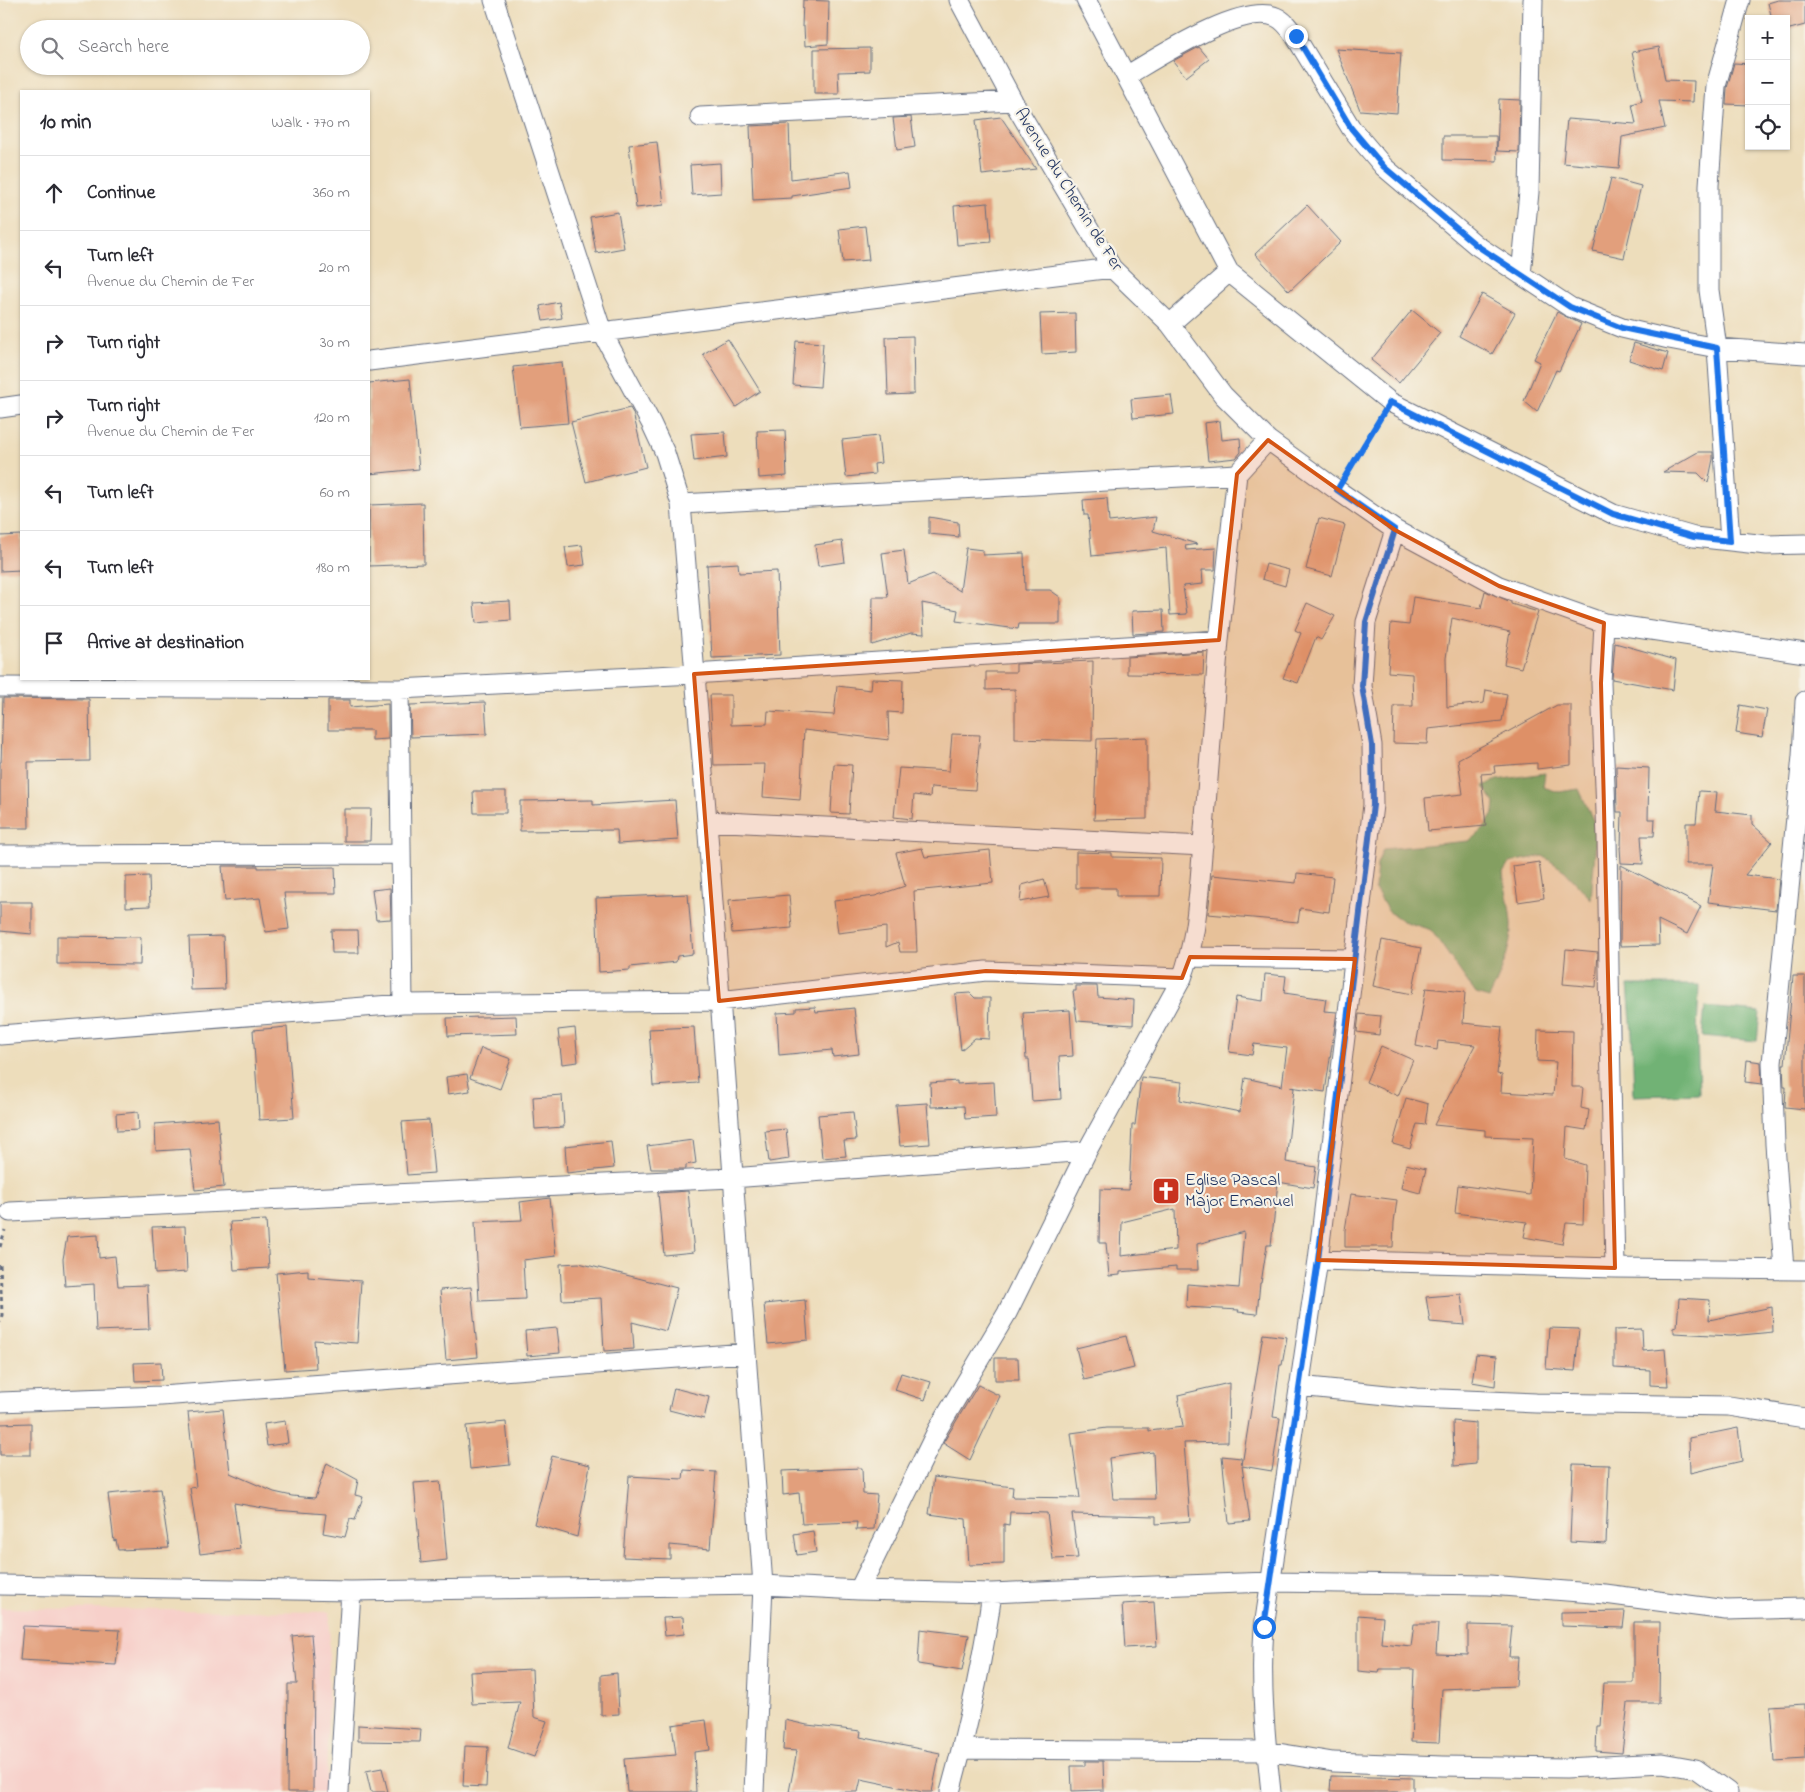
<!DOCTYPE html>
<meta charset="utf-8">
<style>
body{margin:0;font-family:"Indie Flower",sans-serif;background:#f7f7f7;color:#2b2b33}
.controls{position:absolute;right:15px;top:15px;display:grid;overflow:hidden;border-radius:0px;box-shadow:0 1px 4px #0004}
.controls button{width:45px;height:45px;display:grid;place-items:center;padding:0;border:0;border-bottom:1px solid #e1e1e2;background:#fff;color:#2b2b33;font:25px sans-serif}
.stop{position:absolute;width:15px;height:15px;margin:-11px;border:4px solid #1a73e8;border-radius:50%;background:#fff}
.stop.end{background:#1a73e8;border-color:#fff;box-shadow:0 1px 5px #0008}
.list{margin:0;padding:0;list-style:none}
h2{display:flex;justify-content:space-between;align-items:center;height:65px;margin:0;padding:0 20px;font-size:21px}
h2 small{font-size:16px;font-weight:400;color:#7c7c81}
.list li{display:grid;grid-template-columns:32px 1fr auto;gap:15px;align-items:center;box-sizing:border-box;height:75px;padding:0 20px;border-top:1px solid #e1e1e2}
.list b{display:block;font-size:19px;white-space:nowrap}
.list p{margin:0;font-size:16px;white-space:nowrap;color:#7c7c81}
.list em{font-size:16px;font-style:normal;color:#7c7c81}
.icon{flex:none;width:28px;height:28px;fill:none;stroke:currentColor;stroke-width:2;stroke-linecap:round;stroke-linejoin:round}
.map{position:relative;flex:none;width:1805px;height:1792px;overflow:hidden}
.search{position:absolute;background:#fff;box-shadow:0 1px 4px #0004;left:20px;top:20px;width:350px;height:55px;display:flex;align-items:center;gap:12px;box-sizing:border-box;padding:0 18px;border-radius:28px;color:#7c7c81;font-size:19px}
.panel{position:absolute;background:#fff;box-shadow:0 1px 4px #0004;left:20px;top:90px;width:350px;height:590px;border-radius:0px}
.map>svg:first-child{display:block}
.built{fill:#f7d0ca}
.forest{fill:#71b274;stroke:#467069}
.building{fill:#e29f7c;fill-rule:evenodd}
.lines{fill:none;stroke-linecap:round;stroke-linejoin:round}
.street-casing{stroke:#646c7f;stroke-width:21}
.path{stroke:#646c7f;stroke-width:3;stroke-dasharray:4 4;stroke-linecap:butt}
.street{stroke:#fff;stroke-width:19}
.route{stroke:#1a73e8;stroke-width:6}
.marked{fill:#d45514;fill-opacity:0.2;stroke:#d45514;stroke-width:4;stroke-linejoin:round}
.labels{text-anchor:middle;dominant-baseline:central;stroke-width:4.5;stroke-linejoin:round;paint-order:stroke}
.street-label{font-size:18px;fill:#1b2f5e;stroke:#f7f3e8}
.poi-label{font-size:18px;fill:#1b2f5e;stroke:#f7f3e8;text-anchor:start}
</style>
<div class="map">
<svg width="1805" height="1792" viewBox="0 0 1805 1792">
<rect width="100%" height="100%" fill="#f7f3e8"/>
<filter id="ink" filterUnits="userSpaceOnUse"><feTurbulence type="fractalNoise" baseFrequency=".02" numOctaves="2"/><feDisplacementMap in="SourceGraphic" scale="10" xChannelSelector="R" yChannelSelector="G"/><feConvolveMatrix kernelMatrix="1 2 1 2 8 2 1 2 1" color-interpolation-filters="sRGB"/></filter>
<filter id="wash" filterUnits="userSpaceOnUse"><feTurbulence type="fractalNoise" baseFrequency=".0096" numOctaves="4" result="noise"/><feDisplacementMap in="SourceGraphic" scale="20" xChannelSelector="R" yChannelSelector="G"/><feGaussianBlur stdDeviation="1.12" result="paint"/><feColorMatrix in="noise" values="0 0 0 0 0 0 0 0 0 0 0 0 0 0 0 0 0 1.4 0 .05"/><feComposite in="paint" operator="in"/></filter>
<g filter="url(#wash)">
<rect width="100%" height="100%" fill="#edddbb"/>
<!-- built -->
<path class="built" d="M0 1608 330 1612 326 1792H0Z"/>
<!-- forest -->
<path class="forest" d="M1545 773 1543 787 1559 792 1579 789 1597 829 1591 899 1565 871 1543 856 1510 862 1503 873C1505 889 1510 906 1511 923 1512 948 1500 976 1489 998L1476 994 1431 930 1403 921 1388 911 1375 889 1377 864 1383 849 1469 841 1484 829 1494 812 1495 803 1483 786 1497 780Z
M1628 985H1699L1697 1033 1699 1094 1634 1096 1632 1034Z
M1705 1007 1760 1012 1757 1041 1702 1036Z"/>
<g id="blocks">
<!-- building -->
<path class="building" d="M803 0 829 1 828 44 805 46 804 27H802Z
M1778 0H1805V25L1786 30V19H1772L1768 3Z
M1199 47 1209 59 1186 77 1173 61Z
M1659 47 1665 80 1694 81 1693 102 1659 101 1665 128 1622 137 1619 168 1563 163 1567 119 1636 124 1632 104 1642 101 1632 52Z
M870 48V71L838 72 839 94H814V49Z
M1336 49 1401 53 1397 113 1360 110Z
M1734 63 1749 64V105L1726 104 1727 88Z
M1499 99 1520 100 1519 152 1497 151Z
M911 117 915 147 897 150 893 118Z
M1001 117 1036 169 982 175 976 120Z
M789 124 791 179 850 171 852 187 792 196V198L753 200 750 126Z
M1443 136H1496L1497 161 1443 160Z
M657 142 664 205 636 208 629 145Z
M720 163 721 193 692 195 690 165Z
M1611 178 1641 186 1624 258 1593 251Z
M988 203 991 242 957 245 954 206Z
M1307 205 1341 242 1289 291 1255 254Z
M618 212 624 248 596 253 590 217Z
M865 226 869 260 843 262 839 229Z
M1482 294 1515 313 1492 354 1459 336Z
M559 302 562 318 543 321 540 306Z
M1412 310 1440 333 1399 383 1371 360Z
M1557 312 1581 324 1559 371 1556 370 1537 412 1524 401 1540 362 1534 359Z
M1075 313 1076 352 1042 354 1040 314Z
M913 336 914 394 888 395 886 337Z
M728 339 760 391 736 407 703 354Z
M796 341 823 343 820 387 793 385Z
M1634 343 1668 353 1663 371 1629 360Z
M562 362 568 423 520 427 513 367Z
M410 379 419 469 369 474V383Z
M1171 395 1174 414 1133 418 1131 399Z
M630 408 633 413 646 467 586 482 571 422Z
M1220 421 1222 440 1240 438 1241 452 1236 458 1208 461 1204 423Z
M785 430 787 476 759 478 757 431Z
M725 432 727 457 694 461 691 434Z
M878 436 881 463 874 464 875 474 846 477 842 440Z
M1698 452H1713V459L1708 483 1698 473 1663 472Z
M1107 498 1109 522 1156 517 1153 531 1197 544 1185 546 1186 550 1216 548 1215 570H1202L1203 584 1183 586 1187 614 1170 615 1166 548 1092 556 1088 515H1084L1083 500Z
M423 503 424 564 369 566V505Z
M929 517 958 522 959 537 929 534Z
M1319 518 1345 525 1332 576 1306 569Z
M21 535V570L0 571V536Z
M842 541 845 562 818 566 815 545Z
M582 545 585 565 568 567 565 547Z
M966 548 983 550V555L1024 553 1025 590H1050L1060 597V624H1019L1018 629 956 621 958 610 922 603 924 634 911 633 872 645 873 597H888L882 553 904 550 908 584 933 574 960 591Z
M738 563 739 573 777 571 780 655 712 658 707 565Z
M1266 564 1289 570 1285 586 1262 579Z
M1485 591 1511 602V604L1538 612 1521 668 1504 664 1510 632 1452 618 1446 658 1447 707 1484 703 1486 690 1507 694 1502 721 1428 729 1427 744 1393 743 1394 706H1413L1412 674 1388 672 1391 623 1409 625 1413 597 1481 608Z
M510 601 511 620 476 623 474 603Z
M1307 603 1335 616 1321 640 1316 637 1298 683 1283 678 1301 633 1295 630Z
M1163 610 1164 632 1133 634 1132 611Z
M1615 643 1676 660 1673 690 1612 679Z
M1204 652 1203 675 1127 674V657Z
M1093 661 1092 741 1015 739V689L986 690V672H1016V664Z
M872 679 903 680 902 713 888 712 889 740 804 730 800 800 763 797 765 764 714 765 710 695H731V725L767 724 768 711 834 715 837 686 871 690Z
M3 698 89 699 90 761 28 762 29 828H0V762H1Z
M328 700H350V707L388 704V739L372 740V730H328Z
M485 702 487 734 411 737 410 705Z
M1557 705H1571V765L1537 769V763L1494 766 1495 773 1481 774 1486 826 1428 831 1425 798 1463 794 1458 759Z
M1740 705 1767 710 1762 737 1736 733Z
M952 734 980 735 975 790 931 787 930 797 914 795 912 819 894 817 899 768 949 771Z
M1147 737V819L1094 820 1097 739Z
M834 764 852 765 849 814 831 813Z
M1616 766 1649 768 1648 819H1655L1654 836H1641L1643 864 1621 863 1620 847H1621L1622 812H1617Z
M473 791H506V813H474Z
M1699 791 1717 792 1715 811 1752 815V824L1772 842 1745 875 1779 879 1776 910 1708 902 1713 864H1686V823H1696Z
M593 800V805L675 800 678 840 618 844 617 830 520 831V801Z
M344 809H371L370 841H344Z
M922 848 925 857 990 850 993 883 914 891 917 952H900L898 942 886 947V927L838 933 834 901 875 896 905 886 896 853Z
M1076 852 1112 853V857L1161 858 1160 896H1116V888H1076Z
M1539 862 1544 898 1518 902 1513 866Z
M1621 865 1701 906 1687 934 1658 920 1659 945 1620 946Z
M222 866H258V868L335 867 336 893H284L289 929 266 932 260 898 225 901Z
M1297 873 1333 877 1329 912 1300 908 1298 922 1208 914 1212 875 1296 883Z
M149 876 150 906 126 907V877Z
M1044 879 1049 897 1020 902 1022 885Z
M390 888 391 919 376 920 372 890Z
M688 894 693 954 677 956 676 962 630 967V970L599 972 596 898Z
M789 895 792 928 732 933 729 900Z
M0 902H32V934L0 931Z
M331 930H358L359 953H332Z
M57 936 141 937 140 965 57 964Z
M223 936 225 989 191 990 189 937Z
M1382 940 1421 948 1412 994 1373 986Z
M1566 949 1598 952 1596 987 1563 984Z
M1265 974 1286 976 1284 993 1326 999 1324 1011 1337 1012 1325 1092 1290 1087 1294 1088 1286 1162 1316 1167 1313 1188 1278 1182 1271 1245H1267L1261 1283H1260L1257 1314 1238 1312 1239 1310 1186 1307 1187 1284 1239 1288 1244 1232 1197 1244 1198 1270H1176V1267L1120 1272V1275L1109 1276 1106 1243H1099L1100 1189 1129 1190 1132 1125H1135L1141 1077 1182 1082 1180 1100 1240 1112 1245 1078 1282 1086 1287 1048 1254 1044 1252 1055 1229 1052 1236 997 1263 1001ZM1175 1209 1176 1250 1121 1256 1122 1222Z
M1793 976H1805V1109L1785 1107 1786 1087H1784L1783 1064H1785Z
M1076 986H1097L1098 997 1134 1000 1133 1025 1077 1021 1073 991H1076Z
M1426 988 1465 992 1463 1023 1502 1027 1497 1074 1502 1075 1501 1092 1553 1095 1556 1062 1537 1061 1538 1030 1573 1031 1572 1087H1583L1581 1108 1589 1110 1586 1130 1567 1127 1565 1159 1585 1165 1583 1224 1566 1223 1562 1244 1524 1237 1527 1222 1455 1213 1458 1185 1530 1195 1533 1138 1485 1136V1130L1434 1125 1475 1045 1438 1041 1437 1050 1416 1046Z
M970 993 975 998H990L989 1039 975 1038 961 1050 955 994Z
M815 1007 816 1012 854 1008 859 1054 833 1057 832 1050 779 1055 777 1013 796 1012V1008Z
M1070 1010 1073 1056 1059 1057 1061 1099 1032 1101 1029 1059H1026L1023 1013Z
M1359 1014 1381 1016 1379 1035 1357 1032Z
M516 1016 517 1034 448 1036 447 1018Z
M287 1027 294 1118 259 1120 253 1030Z
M694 1027 698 1083 653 1086 649 1029Z
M575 1028 578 1062 562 1064 558 1030Z
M1381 1046 1413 1060 1398 1096 1366 1082Z
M481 1048 511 1059 500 1089 470 1078Z
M1747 1060 1761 1062 1762 1084 1745 1082Z
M467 1074 470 1091 448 1094 446 1077Z
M957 1081V1084L994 1082 996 1117 965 1119 964 1106 931 1107 930 1083Z
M562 1095 564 1127 535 1129 533 1097Z
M1406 1098 1428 1104 1425 1125 1417 1124 1410 1149 1393 1144Z
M927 1103 930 1144 900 1146 896 1105Z
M138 1112 139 1130 117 1131 116 1114Z
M853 1112 856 1140 844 1141 846 1156 822 1158 818 1115Z
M218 1119 224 1187 195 1190 190 1149 156 1151 155 1124Z
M429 1120 434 1173 407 1175 402 1122Z
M786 1129 789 1159 769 1162 765 1131Z
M693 1140 696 1163 686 1165V1169H651L647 1146Z
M611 1141 614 1168 567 1173 565 1146Z
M1406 1164 1426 1169 1420 1193 1401 1188Z
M688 1191 694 1252 664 1255 658 1193Z
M1351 1194 1397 1200 1394 1222 1393 1247H1345V1230Z
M550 1198 556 1256 523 1260 525 1299 479 1301 475 1222 522 1220 520 1202Z
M266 1220 269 1268 234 1270 230 1222Z
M185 1226 187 1272 155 1274 152 1227Z
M98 1235 99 1258 115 1256 118 1286 147 1285 149 1329 96 1331 94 1284 65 1286 63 1259 67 1237Z
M579 1263 677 1288 666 1331 632 1322 634 1349 604 1351 601 1298 562 1300 560 1264Z
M308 1270V1277L361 1281 357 1343 314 1340 316 1368 285 1370 276 1273Z
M471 1287 478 1357 446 1360 440 1290Z
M1461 1294 1465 1325 1430 1322 1426 1297Z
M1679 1298 1710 1300 1709 1320 1772 1307 1773 1332 1731 1336 1674 1333V1328L1677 1327Z
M805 1300 808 1340 768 1344 764 1304Z
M557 1328 560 1353 527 1356 525 1331Z
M1549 1328 1579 1329 1575 1371 1546 1369Z
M1642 1329 1643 1351 1665 1349 1668 1386 1650 1385V1370L1614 1368V1330Z
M1263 1334 1287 1337 1282 1365H1280L1273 1417 1280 1418 1272 1471 1242 1466 1250 1521 1229 1523 1222 1456 1241 1458 1242 1465Z
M1126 1336 1134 1368 1084 1380 1076 1348Z
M1476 1354 1497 1356 1495 1386 1472 1382Z
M995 1358H1018L1019 1380H995Z
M161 1362 162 1380 135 1381 134 1363Z
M901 1373 931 1382 925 1400 895 1390Z
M1229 1383 1228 1442 1184 1443 1190 1521 1156 1524V1516L1072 1514 1078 1558 1053 1559 1047 1513 1010 1512 1009 1525 1004 1524V1564L969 1565 966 1519 929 1514 934 1477 1013 1487 1012 1497 1080 1498 1071 1433 1107 1428H1149V1431L1183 1427 1178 1395ZM1153 1452 1155 1499H1113L1109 1458Z
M978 1385 1000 1396 970 1460 943 1443Z
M674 1388 709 1397 704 1419 669 1410Z
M223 1409 230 1473 274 1492 292 1496 315 1498 327 1463 358 1480 355 1495 363 1497 355 1520 350 1519 345 1537 323 1533 326 1514 275 1510 234 1503 240 1549 200 1554 190 1488 196 1487 188 1412Z
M285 1421 288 1443 267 1446 264 1424Z
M1453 1421 1476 1423V1464L1454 1466Z
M506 1422 510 1465 470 1469 466 1426Z
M31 1423V1455H0V1424Z
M1738 1428 1742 1461 1690 1473 1689 1438Z
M552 1456 590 1465 577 1537 534 1524Z
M1573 1464 1609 1465 1606 1544 1570 1542Z
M862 1468 863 1494 877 1495 874 1529 856 1530 857 1522 802 1524 799 1493 783 1495 782 1471Z
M684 1470 716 1472 710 1549 670 1545V1559L623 1557 629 1476 683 1479Z
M440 1481 447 1560 421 1563 414 1483Z
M160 1489 169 1548 118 1550 116 1540 114 1541 108 1494Z
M813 1531 816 1552 797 1555 794 1534Z
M1154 1602 1157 1646 1125 1648 1122 1604Z
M1625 1611 1623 1628 1561 1626V1612Z
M1358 1615 1383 1617 1381 1643 1411 1646 1414 1624H1438L1436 1654 1468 1655V1625L1512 1626 1509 1657H1518L1516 1686 1442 1689 1439 1743 1411 1742 1414 1669H1380L1379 1673 1358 1671Z
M683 1617 684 1634 665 1636 663 1618Z
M1634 1622H1660L1659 1703H1628L1622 1753 1596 1751 1597 1726H1601L1604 1683H1634Z
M23 1626 120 1630 116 1665 20 1660Z
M920 1629 969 1635 962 1671 918 1664Z
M311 1634 314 1670 313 1792H287L288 1684H297L292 1636Z
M532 1669 534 1717 547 1721 534 1757 508 1748 520 1702 472 1704 470 1672Z
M617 1673 619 1714 601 1715V1675Z
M1805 1704V1759L1774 1761 1770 1706Z
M706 1720 710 1750 694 1752 696 1792H627L624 1759 676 1755 672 1725Z
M785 1720 807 1725 861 1731 860 1737 940 1753 932 1792H923L861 1779 858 1792H789L797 1751 783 1750Z
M358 1725 421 1729 420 1742 358 1741Z
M465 1746 488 1747 486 1787 463 1786Z
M1085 1761H1103L1104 1790 1072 1791 1071 1766H1085Z
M382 1768 388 1792H371L366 1771Z
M1331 1776 1413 1778V1792H1330Z"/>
</g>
</g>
<g filter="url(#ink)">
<use href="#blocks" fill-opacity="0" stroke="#646c7f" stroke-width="1"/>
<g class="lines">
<defs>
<path id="street" d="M494 0 602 332 651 423 665 453 681 504 707 821 763 1585 754 1792
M959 0 1013 101 1112 268 1170 324 1223 395 1268 440 1337 490 1395 530 1499 586 1604 623 1805 653
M1086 0 1229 272 1390 402 1613 514 1694 537 1767 545 1805 544
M1126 76C1157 58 1242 2 1276 17 1285 21 1290 29 1295 36L1351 128 1384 167 1476 245 1570 307 1622 328 1669 339 1717 348 1805 354
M700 117 1013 101
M1521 275 1529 192 1533 0
M1170 324 1229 272
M369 361 1112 268
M0 408 21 405
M681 504 1237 474
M1730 541 1717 348 1709 290V185L1716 86 1740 0
M1604 623 1601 683 1607 838 1610 1033 1615 1268
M0 687 399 689 694 674 1219 640
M399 689 403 1004
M707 821 1203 846
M0 855 401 854
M1190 957 1355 959
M0 1035 403 1004 719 1001 986 971 1182 978
M10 1212 732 1178 1087 1151
M1318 1260 1615 1268 1805 1270
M1784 1270 1775 1144 1772 1063 1802 756 1805 701
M1299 1386 1416 1398 1536 1403 1729 1406 1805 1418
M0 1402 161 1396 746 1353
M0 1585 351 1591 763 1585 859 1590 992 1593 1126 1587 1270 1582 1489 1585 1605 1594 1726 1610 1805 1608
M859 1590 938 1429 1007 1313 1087 1151 1182 978C1194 946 1197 913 1200 880L1219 640 1237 474 1268 440
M962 1749 1266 1751 1333 1762 1443 1766 1566 1768 1662 1763 1696 1769 1728 1792
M339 1792 351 1591
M950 1792C968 1727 983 1661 992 1593
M1271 1792C1265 1737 1260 1682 1264 1627L1318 1260 1373 805 1372 745 1362 686 1366 622 1395 530"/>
</defs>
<!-- street casing -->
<use href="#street" class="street-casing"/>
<!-- path -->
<path class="path" d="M1346 475 1380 418
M0 1247 5 1230
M0 1265 2 1315 0 1322"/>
<!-- street -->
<use href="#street" class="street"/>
</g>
</g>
<g class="lines" filter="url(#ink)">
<!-- route -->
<path class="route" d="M1264 1627 1318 1260 1373 805 1372 745 1362 686 1366 622 1395 530 1337 490 1390 402 1613 514 1694 537 1730 541 1717 348 1622 328 1570 307 1476 245 1384 167 1351 128 1296 36"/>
</g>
<!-- marked area -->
<path class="marked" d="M1268 440 1395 530 1499 586 1604 623 1601 683 1615 1268 1318 1260 1355 959 1190 957 1182 978 986 971 719 1001 694 674 1219 640 1237 474Z"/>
<!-- icons -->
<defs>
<symbol id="church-square" viewBox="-11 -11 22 22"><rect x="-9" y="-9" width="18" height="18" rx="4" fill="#c8321e" stroke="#f7f3e8"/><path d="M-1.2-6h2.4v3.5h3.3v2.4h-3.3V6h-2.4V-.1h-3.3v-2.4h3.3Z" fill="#fff"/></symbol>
</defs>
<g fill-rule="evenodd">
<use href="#church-square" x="1150" y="1175" width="32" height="32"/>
</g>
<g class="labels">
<!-- street labels -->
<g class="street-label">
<text transform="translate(1068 190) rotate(58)">Avenue du Chemin de Fer</text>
</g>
<!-- poi labels -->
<g class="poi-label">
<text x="1185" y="1181">Eglise Pascal<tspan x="1185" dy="21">Major Emanuel</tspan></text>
</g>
</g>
</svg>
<div class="controls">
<button>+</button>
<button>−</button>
<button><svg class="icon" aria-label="locate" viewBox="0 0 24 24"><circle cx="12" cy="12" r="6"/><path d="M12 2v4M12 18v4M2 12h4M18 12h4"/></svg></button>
</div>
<div class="stop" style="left:1264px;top:1627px"></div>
<div class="stop end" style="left:1296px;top:36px"></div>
<div class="search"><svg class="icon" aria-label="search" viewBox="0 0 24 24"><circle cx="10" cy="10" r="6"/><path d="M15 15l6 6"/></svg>Search here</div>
<section class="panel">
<h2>10 min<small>Walk · 770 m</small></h2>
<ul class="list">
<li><svg class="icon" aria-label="ahead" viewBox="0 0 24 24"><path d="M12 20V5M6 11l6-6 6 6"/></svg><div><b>Continue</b></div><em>360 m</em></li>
<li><svg class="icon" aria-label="left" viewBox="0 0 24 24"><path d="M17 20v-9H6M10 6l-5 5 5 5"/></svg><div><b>Turn left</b><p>Avenue du Chemin de Fer</p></div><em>20 m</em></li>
<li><svg class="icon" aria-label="right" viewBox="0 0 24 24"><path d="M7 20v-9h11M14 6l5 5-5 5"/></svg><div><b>Turn right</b></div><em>30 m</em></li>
<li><svg class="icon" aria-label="right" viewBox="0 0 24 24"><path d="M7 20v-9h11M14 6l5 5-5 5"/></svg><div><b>Turn right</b><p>Avenue du Chemin de Fer</p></div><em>120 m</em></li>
<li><svg class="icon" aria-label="left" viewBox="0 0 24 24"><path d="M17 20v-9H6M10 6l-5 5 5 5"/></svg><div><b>Turn left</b></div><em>60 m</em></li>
<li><svg class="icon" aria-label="left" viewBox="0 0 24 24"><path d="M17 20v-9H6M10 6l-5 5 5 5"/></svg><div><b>Turn left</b></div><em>180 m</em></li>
<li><svg class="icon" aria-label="arrive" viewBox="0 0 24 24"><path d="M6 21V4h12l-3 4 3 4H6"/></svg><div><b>Arrive at destination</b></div></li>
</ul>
</section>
</div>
